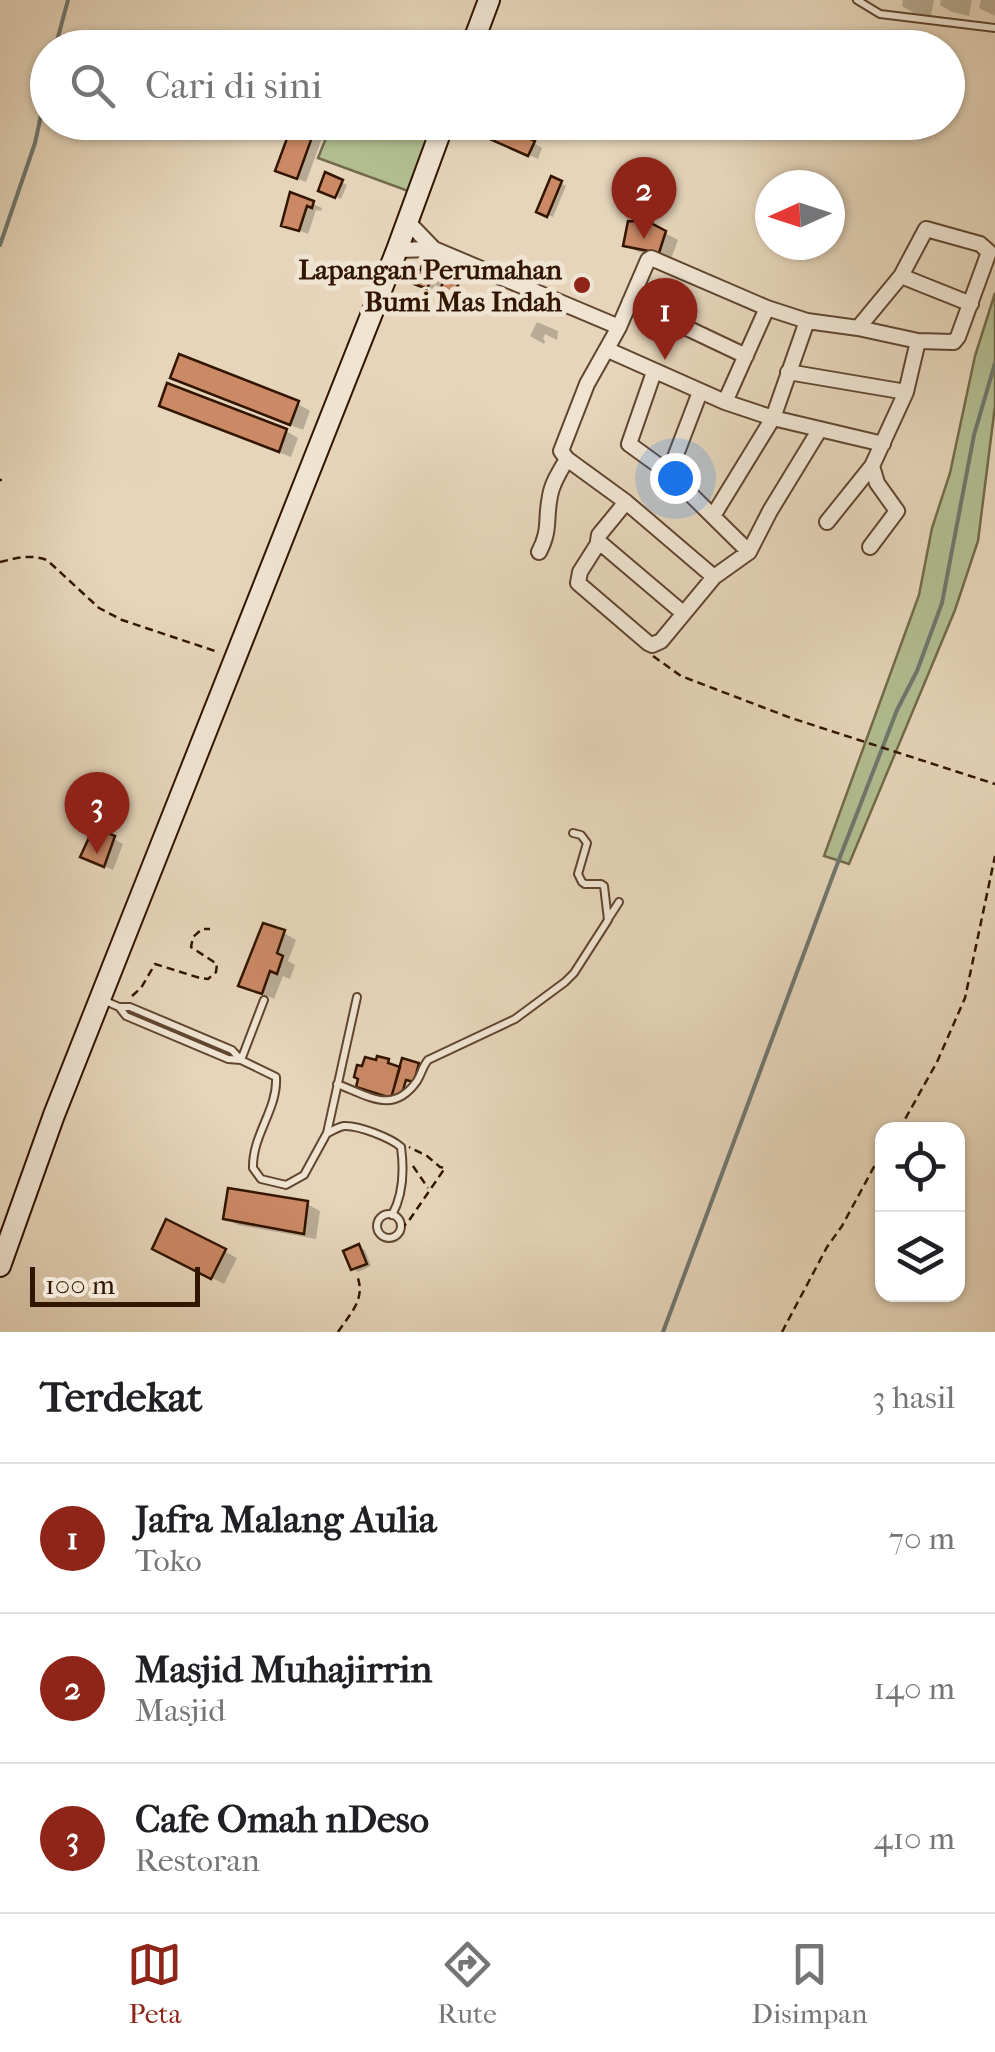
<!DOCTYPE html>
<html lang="id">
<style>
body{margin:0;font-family:"IM FELL French Canon",serif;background:#f6f6f6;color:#202124}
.controls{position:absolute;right:30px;bottom:30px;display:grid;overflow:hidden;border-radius:20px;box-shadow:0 2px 8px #0004}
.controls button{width:90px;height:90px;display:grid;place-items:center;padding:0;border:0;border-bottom:2px solid #e0e0e0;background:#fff;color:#202124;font:50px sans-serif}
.compass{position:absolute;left:755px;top:170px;width:90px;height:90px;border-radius:50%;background:#fff;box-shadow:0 2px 8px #0004;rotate:267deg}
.scale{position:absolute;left:30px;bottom:25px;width:170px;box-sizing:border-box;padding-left:10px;border:5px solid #331601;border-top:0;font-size:28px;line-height:35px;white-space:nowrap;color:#331601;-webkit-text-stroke:8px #efe4d2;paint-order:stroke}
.you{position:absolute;left:675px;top:478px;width:35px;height:35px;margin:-25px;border:8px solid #fff;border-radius:50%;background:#1a73e8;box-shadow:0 0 0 15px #1a73e833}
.badge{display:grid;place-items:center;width:65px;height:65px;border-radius:50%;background:#8f2418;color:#fff;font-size:32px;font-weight:700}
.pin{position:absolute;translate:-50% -82px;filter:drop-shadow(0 2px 5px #0008)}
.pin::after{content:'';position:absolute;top:52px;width:35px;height:30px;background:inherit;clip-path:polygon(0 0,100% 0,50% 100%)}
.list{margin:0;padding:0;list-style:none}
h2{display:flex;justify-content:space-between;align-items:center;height:130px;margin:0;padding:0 40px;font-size:42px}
h2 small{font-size:32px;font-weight:400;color:#757577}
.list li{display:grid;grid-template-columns:65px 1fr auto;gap:30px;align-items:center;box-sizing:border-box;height:150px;padding:0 40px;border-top:2px solid #e0e0e0}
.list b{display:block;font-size:38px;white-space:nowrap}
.list p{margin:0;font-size:32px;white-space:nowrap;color:#757577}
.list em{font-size:32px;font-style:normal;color:#757577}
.icon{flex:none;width:55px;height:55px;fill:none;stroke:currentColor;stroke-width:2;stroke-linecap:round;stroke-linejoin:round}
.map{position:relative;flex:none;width:995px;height:1332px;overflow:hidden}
.search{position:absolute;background:#fff;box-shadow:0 2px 8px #0004;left:30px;right:30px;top:30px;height:110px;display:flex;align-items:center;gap:25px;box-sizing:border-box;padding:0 35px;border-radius:55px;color:#757577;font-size:38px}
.sheet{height:580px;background:#fff}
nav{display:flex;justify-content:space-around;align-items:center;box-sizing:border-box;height:140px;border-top:2px solid #e0e0e0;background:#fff;font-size:28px;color:#757577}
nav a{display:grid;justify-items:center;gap:5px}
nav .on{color:#8f2418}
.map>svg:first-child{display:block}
.green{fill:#b2be91;stroke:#726a49;stroke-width:2.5}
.shadow{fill:#0003}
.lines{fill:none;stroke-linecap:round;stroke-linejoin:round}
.stream{stroke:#6f776e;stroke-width:4}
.building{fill:#cb8966;stroke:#331601;stroke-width:2.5}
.lane-casing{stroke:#60462f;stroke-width:10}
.street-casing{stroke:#60462f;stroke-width:18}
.secondary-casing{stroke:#331601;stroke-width:24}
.path{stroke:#331601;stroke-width:2.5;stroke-dasharray:8 5;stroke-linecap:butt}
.lane{stroke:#efe4d2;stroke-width:6}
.street{stroke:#efe4d2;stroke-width:14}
.secondary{stroke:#efe4d2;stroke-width:20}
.poi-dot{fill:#8f2418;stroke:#efe4d2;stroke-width:4}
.labels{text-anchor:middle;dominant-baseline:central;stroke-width:10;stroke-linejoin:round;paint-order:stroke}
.poi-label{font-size:28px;font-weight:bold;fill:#331601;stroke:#efe4d2;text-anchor:end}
</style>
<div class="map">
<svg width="995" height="1332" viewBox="0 0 995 1332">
<rect width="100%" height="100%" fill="#e6d5ba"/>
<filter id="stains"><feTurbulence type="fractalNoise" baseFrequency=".002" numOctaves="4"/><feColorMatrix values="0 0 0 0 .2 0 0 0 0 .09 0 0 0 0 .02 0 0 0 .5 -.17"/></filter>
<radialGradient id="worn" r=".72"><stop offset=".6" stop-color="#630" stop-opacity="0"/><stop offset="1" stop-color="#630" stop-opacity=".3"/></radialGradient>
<!-- green -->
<path class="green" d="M332 123H414L432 129 408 191 318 158Z
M995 293V406L978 541 955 610 849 864 824 856 919 595 932 528 950 473 975 356Z"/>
<!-- shadow -->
<path class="shadow" d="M903 0H934L931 16 914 13 902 6Z
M941 0H972L969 16 952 12 940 5Z
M981 0H995V16L979 8Z
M315 128 324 133 306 182 287 175Z
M495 140 534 143 542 148 538 159Z
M552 179 566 186 553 217 539 211Z
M341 182 347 185 341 199 326 193Z
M292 195 322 208 321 211 316 210 308 234 284 224Z
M665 233 678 240 671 259 638 252 626 245Z
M424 266 463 288 455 303 447 299 446 290 435 285 433 290 418 283Z
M537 322 558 331 557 340 545 334 543 339 545 341 544 344 530 336Z
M181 358 298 404 310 411 303 430 185 384 173 377Z
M169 386 286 431 298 438 291 457 174 412 162 405Z
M114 839 123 844 113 870 92 861Z
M284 933 296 940 288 961 295 965 290 979 283 976 274 999 242 985Z
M307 1204 320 1211 316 1239 238 1225 226 1218Z
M359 1247 365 1250 371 1266 358 1272 352 1268Z
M224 1251 237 1258 224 1284 167 1255Z"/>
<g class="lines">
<!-- stream -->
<path class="stream" d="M55 48 68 0
M0 245 35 143 48 83
M663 1332 835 870 897 710 917 671 942 603 974 435 995 363"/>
</g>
<!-- building -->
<path class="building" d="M293 122H307L316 126 297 179 275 171Z
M489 122H494L535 141 528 156 483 136Z
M325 172 343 180 335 198 318 191Z
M551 176 562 181 547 217 536 212Z
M290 192 314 201 312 208 307 206 299 231 281 226Z
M628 221 649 222 666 231 659 253 623 246Z
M423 263 436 268 427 289 414 284Z
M446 277 459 283 449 303 444 300 446 295 442 293 443 290 440 289Z
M179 354 299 401 290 425 170 378Z
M167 383 287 429 279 452 159 406Z
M94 827 115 836 104 867 80 857Z
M263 923 285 930 277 953 283 956 277 974 270 971 262 994 238 986Z
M377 1056 389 1059 388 1063 400 1067 391 1098 356 1087 358 1079 354 1077 357 1065 362 1066 365 1057 376 1060Z
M402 1058 419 1063 414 1082 406 1080 401 1097 392 1095Z
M228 1188 308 1201 304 1234 223 1219Z
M166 1219 226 1249 211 1279 152 1249Z
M359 1244 367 1264 351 1270 343 1251Z"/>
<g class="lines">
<defs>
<path id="lane" d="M857 0 880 14 995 28
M608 919 619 902
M103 1000 119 1007 126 1016 228 1059 241 1060 276 1077C278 1109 252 1135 253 1168L261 1179 286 1185 304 1175 327 1133 357 997
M120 1007H130L232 1050 241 1060 264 1000
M337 1084C369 1096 393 1115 417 1081 422 1073 422 1067 428 1060L515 1019 565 982 574 973 608 920 604 886 601 884H585L582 882 578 874 587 843 581 835 573 833
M328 1133C333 1130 339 1127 344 1126 358 1125 391 1138 401 1147 404 1169 403 1195 392 1215
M377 1226a12 12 0 1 1 24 0a12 12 0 1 1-24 0Z"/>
<path id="street" d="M408 222 434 249
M397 250 434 249 619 327
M901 276 971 304
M630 301 746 356
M608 350 725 402 773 418 883 444
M654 372 629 444 669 473 749 552
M788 372 906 392
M725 402 767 308
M669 473 700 392
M626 502 599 535 598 541 683 613
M713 516 773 418 807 321
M827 522 872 466 906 392 918 341
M599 542 580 572 578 583 648 643 652 645 661 641 714 577 749 552 770 511 820 429
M870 547 897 511 877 483 872 466
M539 552C551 529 545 520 550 496 552 483 560 471 567 459
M714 577 626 502 567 459 561 451 587 384 619 327 648 260 651 258 767 308 807 321 858 328 901 276 926 229 980 244 989 252 958 337 954 342 918 341 858 328"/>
<path id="secondary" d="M471 48 489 0
M0 1266 54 1115 397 250 444 122"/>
</defs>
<!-- lane casing -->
<use href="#lane" class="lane-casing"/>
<!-- street casing -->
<use href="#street" class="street-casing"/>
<!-- secondary casing -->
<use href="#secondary" class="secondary-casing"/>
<!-- path -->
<path class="path" d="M0 480H2
M0 562C17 558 30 554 47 560L99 608 122 620 218 652
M653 656 681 676 791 718 995 784
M132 996 141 988 155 964 200 978 208 979 216 972 217 964 191 947 193 937 202 929H210
M899 1130 937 1062 965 998 995 856
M413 1166 428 1188
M400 1229 408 1222 445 1168 440 1167 427 1156 409 1147
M338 1332C351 1312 366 1300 357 1275
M782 1332 827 1247 842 1226 882 1152"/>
<!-- lane -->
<use href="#lane" class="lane"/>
<!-- street -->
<use href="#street" class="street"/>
<!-- secondary -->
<use href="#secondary" class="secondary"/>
</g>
<!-- markers -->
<circle class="poi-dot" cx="582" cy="285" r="10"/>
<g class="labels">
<!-- poi labels -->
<g class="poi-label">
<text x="562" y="269">Lapangan Perumahan<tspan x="562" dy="32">Bumi Mas Indah</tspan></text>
</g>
</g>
<rect width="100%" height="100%" filter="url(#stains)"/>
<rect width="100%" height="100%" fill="url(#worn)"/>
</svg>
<div class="controls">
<button><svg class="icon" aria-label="locate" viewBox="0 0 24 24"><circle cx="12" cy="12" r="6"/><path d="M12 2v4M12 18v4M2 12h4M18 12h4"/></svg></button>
<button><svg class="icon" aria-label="layers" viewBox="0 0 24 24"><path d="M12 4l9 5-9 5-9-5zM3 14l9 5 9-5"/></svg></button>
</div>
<svg class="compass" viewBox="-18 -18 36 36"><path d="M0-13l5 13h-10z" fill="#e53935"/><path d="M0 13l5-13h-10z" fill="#757577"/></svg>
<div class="scale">100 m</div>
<div class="you"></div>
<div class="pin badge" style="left:665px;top:360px">1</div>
<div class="pin badge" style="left:644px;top:239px">2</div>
<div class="pin badge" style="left:97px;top:854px">3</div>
<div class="search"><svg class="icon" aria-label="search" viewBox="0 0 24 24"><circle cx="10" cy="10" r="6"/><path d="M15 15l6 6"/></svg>Cari di sini</div>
</div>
<section class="sheet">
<h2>Terdekat<small>3 hasil</small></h2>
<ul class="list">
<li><span class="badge">1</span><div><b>Jafra Malang Aulia</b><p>Toko</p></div><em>70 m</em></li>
<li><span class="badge">2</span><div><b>Masjid Muhajirrin</b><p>Masjid</p></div><em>140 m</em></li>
<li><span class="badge">3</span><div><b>Cafe Omah nDeso</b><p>Restoran</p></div><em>410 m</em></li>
</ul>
</section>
<nav>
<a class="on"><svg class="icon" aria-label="map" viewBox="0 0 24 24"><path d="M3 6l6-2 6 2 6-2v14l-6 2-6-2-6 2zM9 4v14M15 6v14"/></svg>Peta</a>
<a><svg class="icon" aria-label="directions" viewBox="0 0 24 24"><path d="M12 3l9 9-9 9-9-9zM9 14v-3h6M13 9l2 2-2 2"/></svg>Rute</a>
<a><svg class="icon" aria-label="saved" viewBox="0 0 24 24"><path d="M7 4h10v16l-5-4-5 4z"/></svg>Disimpan</a>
</nav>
